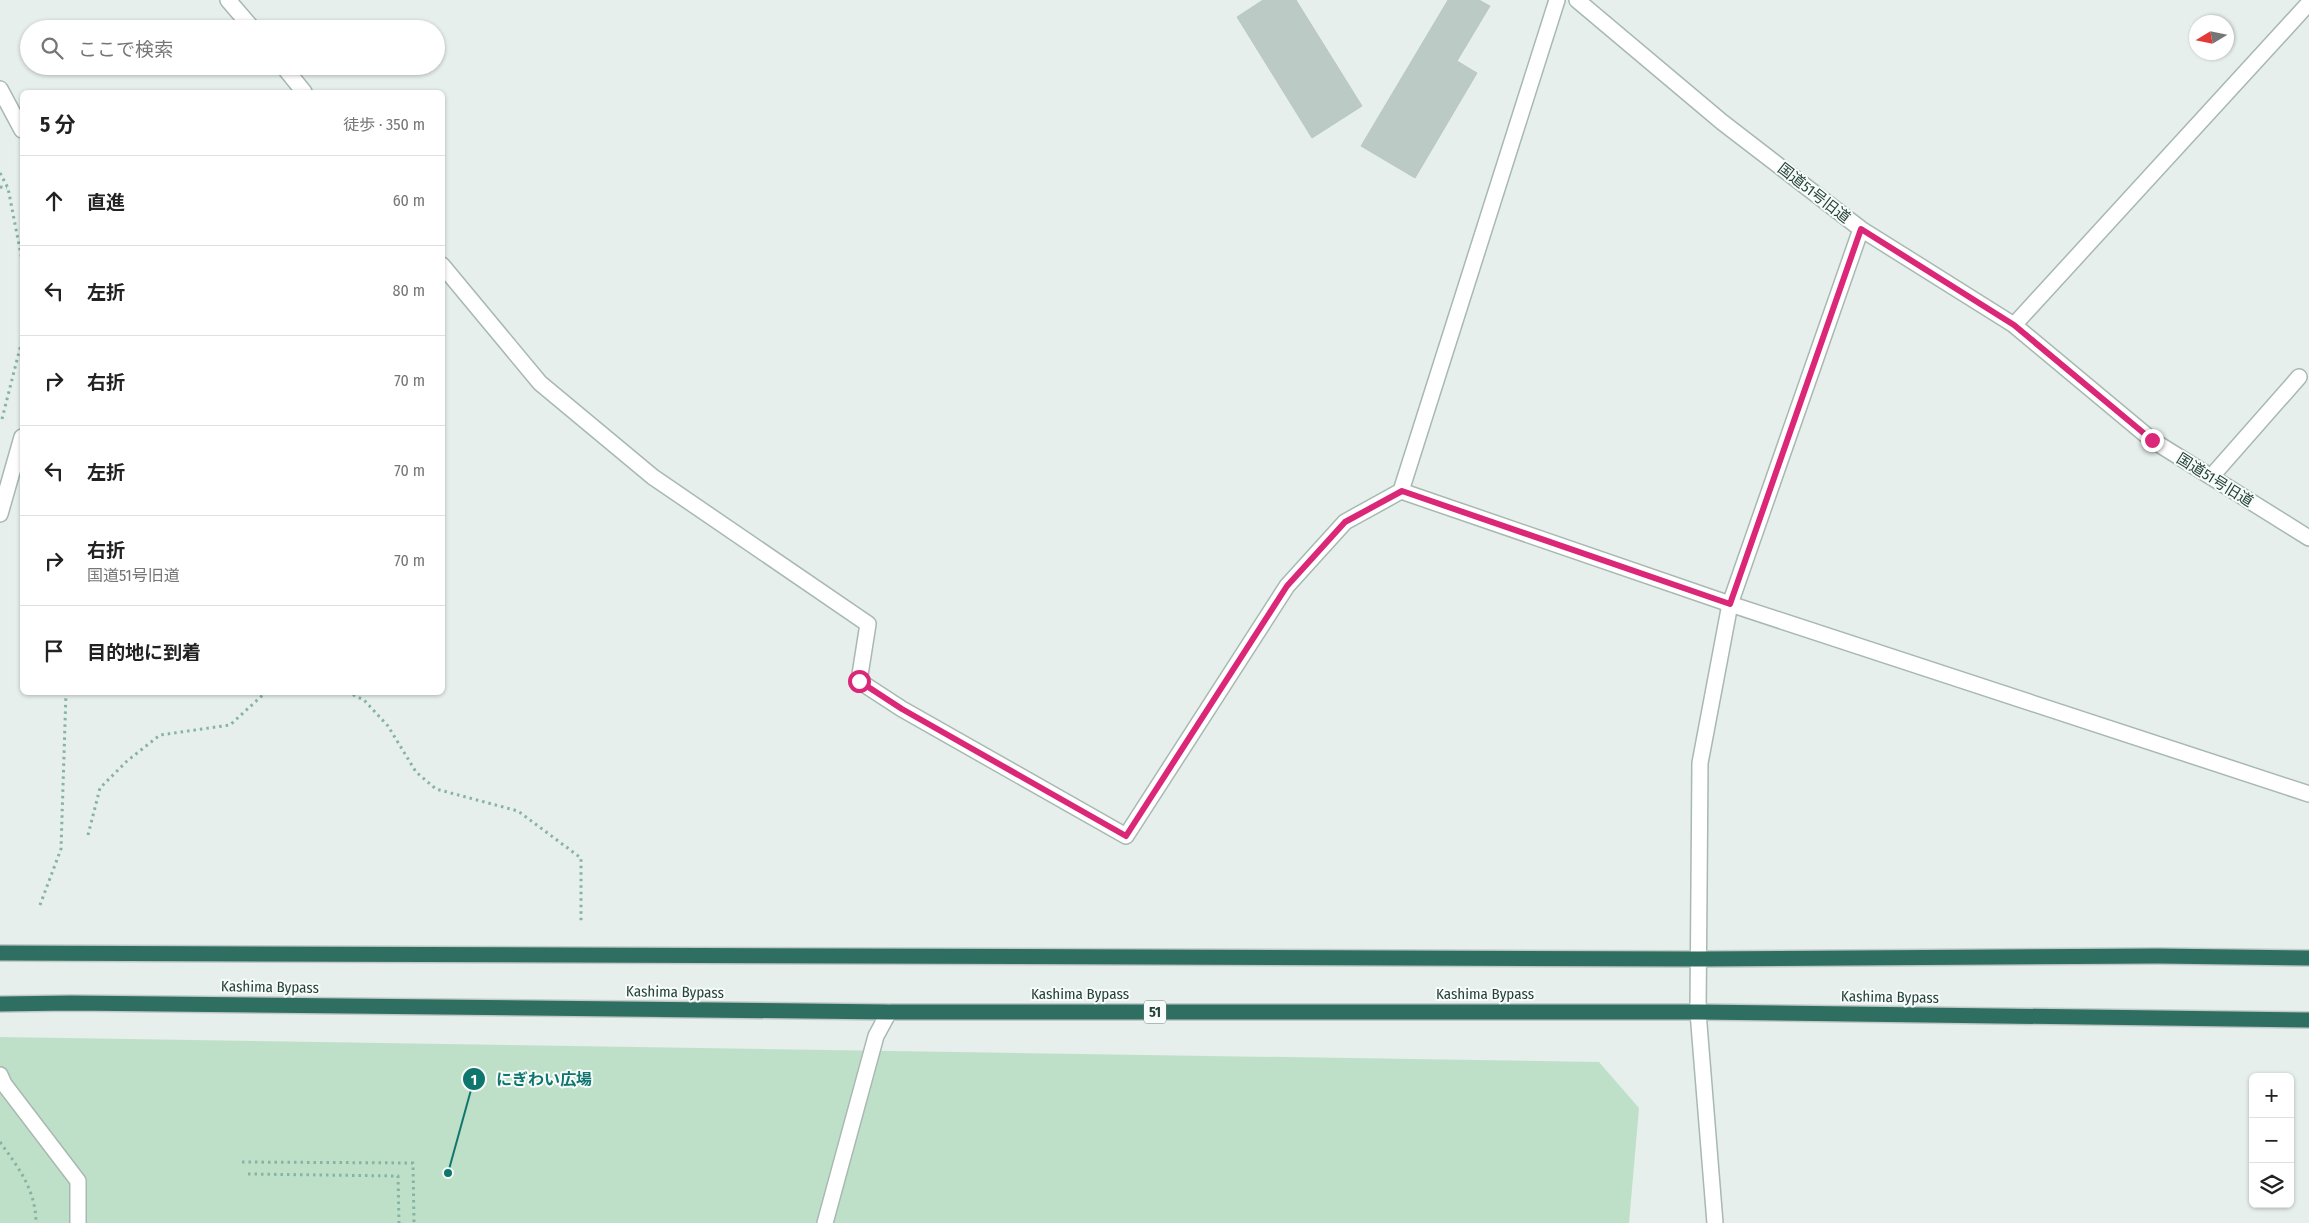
<!DOCTYPE html>
<html lang="ja">
<meta charset="utf-8">
<style>
body{margin:0;font-family:"Fira Sans Condensed","Noto Sans JP",sans-serif;background:#f6f6f6;color:#222}
.controls{position:absolute;right:15px;bottom:15px;display:grid;overflow:hidden;border-radius:8px;box-shadow:0 1px 4px #0004}
.controls button{width:45px;height:45px;display:grid;place-items:center;padding:0;border:0;border-bottom:1px solid #e0e0e0;background:#fff;color:#222;font:25px sans-serif}
.compass{position:absolute;left:2189px;top:15px;width:45px;height:45px;border-radius:50%;background:#fff;box-shadow:0 1px 4px #0004;rotate:260deg}
.stop{position:absolute;width:15px;height:15px;margin:-11px;border:4px solid #db2777;border-radius:50%;background:#fff}
.stop.end{background:#db2777;border-color:#fff;box-shadow:0 1px 5px #0008}
.list{margin:0;padding:0;list-style:none}
h2{display:flex;justify-content:space-between;align-items:center;height:65px;margin:0;padding:0 20px;font-size:21px}
h2 small{font-size:16px;font-weight:400;color:#767676}
.list li{display:grid;grid-template-columns:32px 1fr auto;gap:15px;align-items:center;box-sizing:border-box;height:90px;padding:0 20px;border-top:1px solid #e0e0e0}
.list b{display:block;font-size:19px;white-space:nowrap}
.list p{margin:0;font-size:16px;white-space:nowrap;color:#767676}
.list em{font-size:16px;font-style:normal;color:#767676}
.icon{flex:none;width:28px;height:28px;fill:none;stroke:currentColor;stroke-width:2;stroke-linecap:round;stroke-linejoin:round}
.map{position:relative;flex:none;width:2309px;height:1223px;overflow:hidden}
.search{position:absolute;background:#fff;box-shadow:0 1px 4px #0004;left:20px;top:20px;width:425px;height:55px;display:flex;align-items:center;gap:12px;box-sizing:border-box;padding:0 18px;border-radius:28px;color:#767676;font-size:19px}
.panel{position:absolute;background:#fff;box-shadow:0 1px 4px #0004;left:20px;top:90px;width:425px;height:605px;border-radius:8px}
.map>svg:first-child{display:block}
.green{fill:#bfe0c8}
.building{fill:#bbcac4;stroke:#b8c9c2}
.lines{fill:none;stroke-linecap:round;stroke-linejoin:round}
.minor-casing{stroke:#a8b8b2;stroke-width:18}
.highway-casing{stroke:#c2cac8;stroke-width:18}
.path{stroke:#86b3a5;stroke-width:3;stroke-dasharray:2.5 4;stroke-linecap:butt}
.minor{stroke:#fff;stroke-width:15}
.highway{stroke:#2f6f62;stroke-width:15}
.route{stroke:#db2777;stroke-width:6}
.labels{text-anchor:middle;dominant-baseline:central;stroke-width:4;stroke-linejoin:round;paint-order:stroke}
.shield{fill:#f7fbf9;stroke:#637a73;stroke-width:1}
.shield-label{font-size:14px;font-weight:bold;fill:#24423a}
.street-label{font-size:15px;fill:#24423a;stroke:#f7fbf9}
.leader{fill:none;stroke:#0f766e;stroke-width:2}
.callout-dot{fill:#0f766e;stroke:#f7fbf9;stroke-width:2}
.mark-label{font-size:15px;text-anchor:middle;font-weight:bold;fill:#fff}
.callout-label{font-size:16px;text-anchor:middle;font-weight:bold;fill:#0f766e;stroke:#f7fbf9;stroke-width:4;stroke-linejoin:round;paint-order:stroke}
</style>
<div class="map">
<svg width="2309" height="1223" viewBox="0 0 2309 1223">
<rect width="100%" height="100%" fill="#e6efeb"/>
<!-- green -->
<path class="green" d="M0 1037 1599 1062 1639 1108 1629 1223H0Z"/>
<!-- building -->
<path class="building" d="M1263 0H1296L1362 106 1312 138 1237 17Z
M1448 0H1479L1490 6 1457 61 1477 73 1415 178 1361 146Z"/>
<g class="lines">
<defs>
<path id="minor" d="M228 0 253 29
M1577 0 1722 122 1861 229 2014 325 2152 440 2309 538
M283 66 304 92
M0 89 22 130
M442 265 540 383 653 477 868 624 859 681 902 709 1126 836 1287 586 1345 522 1401 491 1557 0
M2014 325 2309 3
M2211 477 2299 377
M1401 491 1730 604 2309 794
M0 514 22 437
M0 1075 4 1084 78 1181V1223
M825 1223 876 1036 889 1012
M1715 1223 1698 1012 1700 763 1730 604 1861 229"/>
<path id="highway" d="M0 953 1698 959 2158 956 2309 958
M0 1004 71 1003 889 1012H1698L2309 1020"/>
</defs>
<!-- minor casing -->
<use href="#minor" class="minor-casing"/>
<!-- highway casing -->
<use href="#highway" class="highway-casing"/>
<!-- path -->
<path class="path" d="M0 173 8 188 22 260
M0 187 7 188
M2 419 22 340
M347 692 364 700 388 726 416 772 436 789 518 811 581 858V923
M88 835 100 788 127 761 160 735 230 725 266 692
M40 905 61 849 66 692
M0 1142C18 1167 36 1190 36 1223
M242 1162 413 1163 414 1223
M248 1174 398 1176 399 1223"/>
<!-- minor -->
<use href="#minor" class="minor"/>
<!-- highway -->
<use href="#highway" class="highway"/>
</g>
<g class="lines">
<!-- route -->
<path class="route" d="M859 681 902 709 1126 836 1287 586 1345 522 1402 491 1730 604 1861 229 2014 325 2152 440"/>
</g>
<g class="labels">
<!-- shield labels -->
<rect class="shield" x="1144" y="1000.5" width="22" height="23" rx="4"/>
<g class="shield-label">
<text x="1155" y="1012">51</text>
</g>
<!-- street labels -->
<g class="street-label">
<text transform="translate(1814 193) rotate(38)">国道51号旧道</text>
<text transform="translate(2215 480) rotate(32)">国道51号旧道</text>
<text transform="translate(270 987) rotate(1)">Kashima Bypass</text>
<text transform="translate(675 992) rotate(1)">Kashima Bypass</text>
<text x="1080" y="994">Kashima Bypass</text>
<text x="1485" y="994">Kashima Bypass</text>
<text transform="translate(1890 997) rotate(1)">Kashima Bypass</text>
</g>
</g>
<!-- callouts -->
<path class="leader" d="M448 1173L474 1079"/>
<g class="callout-dot">
<circle cx="448" cy="1173" r="5"/>
<circle cx="474" cy="1079" r="12"/>
</g>
<g class="mark-label">
<text x="474" y="1085">1</text>
</g>
<g class="callout-label">
<text x="544" y="1085">にぎわい広場</text>
</g>
</svg>
<div class="controls">
<button>+</button>
<button>−</button>
<button><svg class="icon" aria-label="layers" viewBox="0 0 24 24"><path d="M12 4l9 5-9 5-9-5zM3 14l9 5 9-5"/></svg></button>
</div>
<svg class="compass" viewBox="-18 -18 36 36"><path d="M0-13l5 13h-10z" fill="#e53935"/><path d="M0 13l5-13h-10z" fill="#767676"/></svg>
<div class="stop" style="left:859px;top:681px"></div>
<div class="stop end" style="left:2152px;top:440px"></div>
<div class="search"><svg class="icon" aria-label="search" viewBox="0 0 24 24"><circle cx="10" cy="10" r="6"/><path d="M15 15l6 6"/></svg>ここで検索</div>
<section class="panel">
<h2>5 分<small>徒歩 · 350 m</small></h2>
<ul class="list">
<li><svg class="icon" aria-label="ahead" viewBox="0 0 24 24"><path d="M12 20V5M6 11l6-6 6 6"/></svg><div><b>直進</b></div><em>60 m</em></li>
<li><svg class="icon" aria-label="left" viewBox="0 0 24 24"><path d="M17 20v-9H6M10 6l-5 5 5 5"/></svg><div><b>左折</b></div><em>80 m</em></li>
<li><svg class="icon" aria-label="right" viewBox="0 0 24 24"><path d="M7 20v-9h11M14 6l5 5-5 5"/></svg><div><b>右折</b></div><em>70 m</em></li>
<li><svg class="icon" aria-label="left" viewBox="0 0 24 24"><path d="M17 20v-9H6M10 6l-5 5 5 5"/></svg><div><b>左折</b></div><em>70 m</em></li>
<li><svg class="icon" aria-label="right" viewBox="0 0 24 24"><path d="M7 20v-9h11M14 6l5 5-5 5"/></svg><div><b>右折</b><p>国道51号旧道</p></div><em>70 m</em></li>
<li><svg class="icon" aria-label="arrive" viewBox="0 0 24 24"><path d="M6 21V4h12l-3 4 3 4H6"/></svg><div><b>目的地に到着</b></div></li>
</ul>
</section>
</div>
